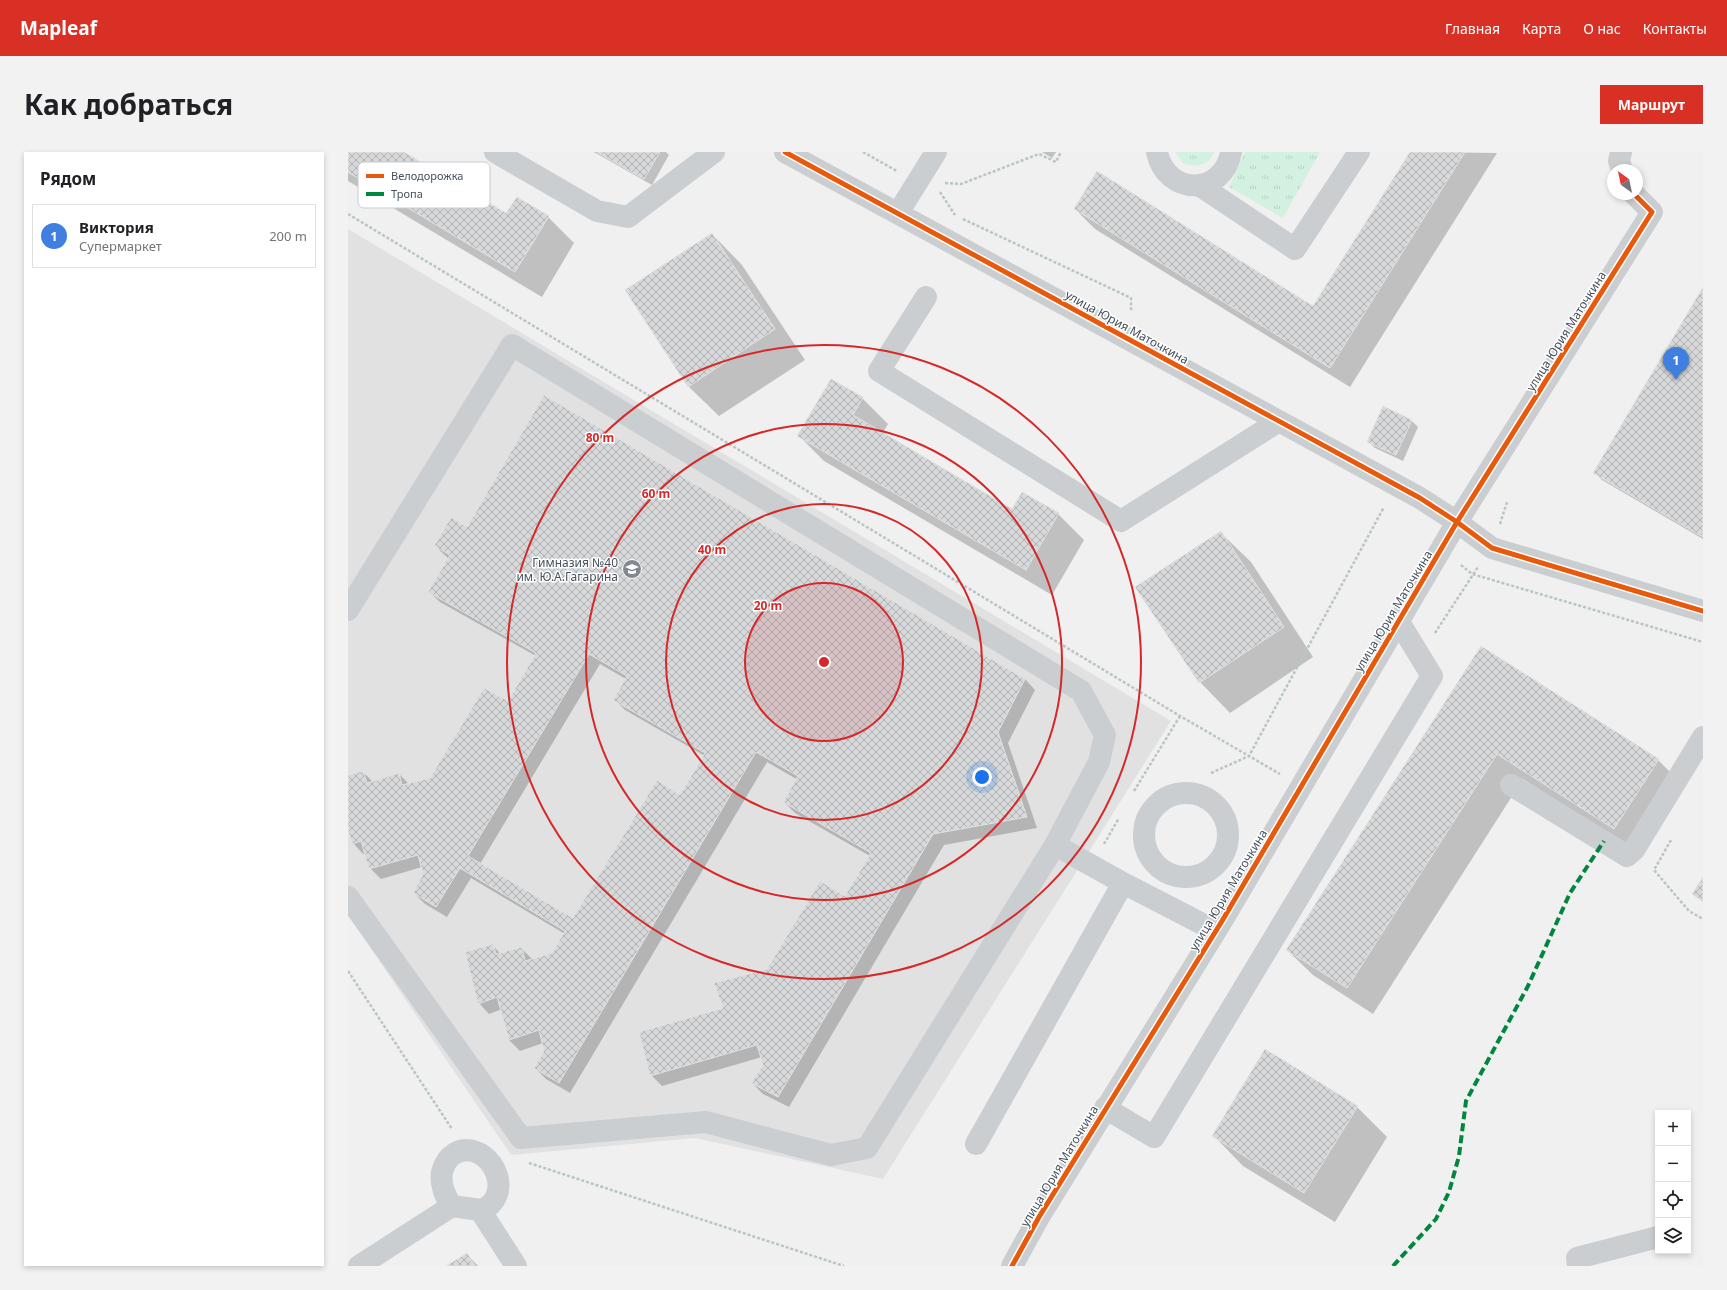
<!DOCTYPE html>
<html lang="ru">
<meta charset="utf-8">
<style>
body{margin:0;font-family:"Noto Sans",sans-serif;background:#f2f2f2;color:#202124}
.controls{position:absolute;right:12px;bottom:12px;display:grid;overflow:hidden;border-radius:0px;box-shadow:0 2px 6px #0003}
.controls button{width:36px;height:36px;display:grid;place-items:center;padding:0;border:0;border-bottom:1px solid #e0e0e0;background:#fff;color:#202124;font:20px sans-serif}
.compass{position:absolute;left:1259px;top:12px;width:36px;height:36px;border-radius:50%;background:#fff;box-shadow:0 2px 6px #0003;rotate:327deg}
.you{position:absolute;left:634px;top:625px;width:14px;height:14px;margin:-10px;border:3px solid #fff;border-radius:50%;background:#1a73e8;box-shadow:0 0 0 6px #1a73e833}
.badge{display:grid;place-items:center;width:26px;height:26px;border-radius:50%;background:#d93025;color:#fff;font-size:13px;font-weight:700}
.pin{position:absolute;translate:-50% -33px;filter:drop-shadow(0 1px 2px #0008)}
.pin::after{content:'';position:absolute;top:21px;width:14px;height:12px;background:inherit;clip-path:polygon(0 0,100% 0,50% 100%)}
.list{margin:0;padding:0;list-style:none}
h2{display:flex;justify-content:space-between;align-items:center;height:52px;margin:0;padding:0 16px;font-size:17px}
h2 small{font-size:13px;font-weight:400;color:#757577}
.list li{display:grid;grid-template-columns:26px 1fr auto;gap:12px;align-items:center;box-sizing:border-box;height:64px;margin:0 8px 8px;padding:0 8px;border:1px solid #e0e0e0;border-radius:0px}
.list b{display:block;font-size:15px;white-space:nowrap}
.list p{margin:0;font-size:13px;white-space:nowrap;color:#757577}
.list em{font-size:13px;font-style:normal;color:#757577}
.icon{flex:none;width:22px;height:22px;fill:none;stroke:currentColor;stroke-width:2;stroke-linecap:round;stroke-linejoin:round}
.map{position:relative;flex:none;width:1355px;height:1114px;overflow:hidden;border-radius:0px}
header{display:flex;align-items:center;gap:24px;box-sizing:border-box;height:56px;padding:0 20px;background:#d93025;color:#fff}
header strong{font-size:19px}
nav{display:flex;gap:22px;margin-inline-start:auto;font-size:14px}
.intro{display:flex;align-items:center;justify-content:space-between;box-sizing:border-box;height:96px;padding:0 24px}
h1{margin:0;font-size:28px}
.button{padding:10px 18px;border-radius:0px;background:#d93025;color:#fff;font-size:14px;font-weight:700}
main{display:flex;gap:24px;padding:0 24px}
aside{flex:1;background:#fff;border-radius:0px;box-shadow:0 2px 6px #0003}
.map>svg:first-child{display:block}
.education{fill:#e2e1e2}
.grass{fill:url(#grass-tufts)}
.shadow{fill:#0003;fill-rule:evenodd}
.building{fill:url(#building-cross-hatch);stroke:#e1e2e3;fill-rule:evenodd}
.lines{fill:none;stroke-linecap:round;stroke-linejoin:round}
.path{stroke:#b8c6c1;stroke-width:2.5;stroke-dasharray:3 2;stroke-linecap:butt}
.minor{stroke:#cbced1;stroke-width:22}
.quiet{stroke:#00873e;stroke-width:4;stroke-dasharray:8 4;stroke-linecap:butt}
.cycleway-casing{stroke:#fff;stroke-width:8}
.cycleway{stroke:#e8590c;stroke-width:5}
.ring{fill:none;stroke:#d62828;stroke-width:2}
.labels{text-anchor:middle;dominant-baseline:central;stroke-width:3;stroke-linejoin:round;paint-order:stroke}
.street-label{font-size:12px;fill:#46515d;stroke:#fff}
.poi-label{font-size:12px;fill:#46515d;stroke:#fff;text-anchor:end}
.key{fill:#fff;stroke:#c8cbce;stroke-width:1}
.key-label{font-size:11px;fill:#46515d}
.centre{fill:#d62828;stroke:#fff;stroke-width:2}
.ring-label{font-size:12px;text-anchor:middle;font-weight:bold;fill:#d62828;stroke:#fff;stroke-width:3;stroke-linejoin:round;paint-order:stroke}
</style>
<header>
<strong>Mapleaf</strong>
<nav><a>Главная</a><a>Карта</a><a>О нас</a><a>Контакты</a></nav>
</header>
<div class="intro"><h1>Как добраться</h1><a class="button">Маршрут</a></div>
<main>
<aside>
<h2>Рядом<small></small></h2>
<ul class="list">
<li><span class="badge" style="background:#3f7fe0">1</span><div><b>Виктория</b><p>Супермаркет</p></div><em>200 m</em></li>
</ul>
</aside>
<div class="map">
<svg width="1355" height="1114" viewBox="0 0 1355 1114">
<defs>
<pattern id="grass-tufts" width="24" height="20" patternUnits="userSpaceOnUse"><rect width="24" height="20" fill="#d3f1e0"/><path d="M3 7l-1-3M5 7V3M7 7l1-3M15 17l-1-3M17 17v-4M19 17l1-3" fill="none" stroke="#b6d0c3"/></pattern>
<pattern id="building-cross-hatch" width="8" height="8" patternUnits="userSpaceOnUse"><rect width="8" height="8" fill="#d7d8da"/><path d="M0 0l8 8M0 8l8-8" fill="none" stroke="#b0b2b4"/></pattern>
</defs>
<rect width="100%" height="100%" fill="#f0f0f0"/>
<!-- education -->
<path class="education" d="M0 77 823 569 535 1027 347 986 163 1003 0 763Z"/>
<!-- grass -->
<path class="grass" d="M827 0H866C861 14 848 16 835 11Z
M897 0H972L935 66 881 35Z"/>
<!-- shadow -->
<path class="shadow" d="M0 0H54L159 63 169 46 200 65 226 91 194 145 0 29Z
M246 0H318L321 3 304 33Z
M694 0H708L704 6Z
M1063 0 1149 1 1002 235 747 77 727 57 966 155Z
M364 82 394 113 457 208 371 264 340 234Z
M1355 137V387L1254 328 1247 321Z
M483 228 514 246 540 272 534 282 665 358 710 362 736 388 704 443 476 309 450 283Z
M1063 268 1070 275 1055 309 1027 296 1020 289Z
M120 376 677 527 687 538 660 591 689 676 596 693 441 955 415 942 404 931 416 913 414 905 314 934 303 923 498 746 522 704 447 661 436 650 450 628 419 610 222 941 198 927 187 916 198 899 195 891 172 899 161 888 154 857 141 862 131 851 144 793 153 802 173 796 184 807 204 802 217 782 123 726 99 765 77 752 66 741 76 722 74 715 33 727 22 716 18 701 15 702 5 691 0 674V624L15 620 25 630 51 622 61 632 82 627 160 550 188 504 92 450 81 440 101 407 87 394ZM252 512 278 527 266 547 277 558 357 604 332 644 226 767 132 712Z
M872 380 903 410 965 505 882 561 852 530Z
M1133 495 1310 608 1336 634 1292 702 1175 627 1025 862 965 823 939 798Z
M1009 955 1039 985 987 1070 895 1014 865 983Z
M119 1102 130 1114H100Z"/>
<!-- building -->
<path class="building" d="M0 0H56L158 61 169 45 201 64 167 120 0 20Z
M249 0H312L296 27Z
M1062 0H1117L982 216 726 57 749 19 965 154Z
M364 81 427 177 340 235 277 138Z
M1355 135V385L1245 321Z
M483 227 515 245 505 263 664 357 674 340 711 361 678 418 449 284Z
M196 243 677 527 650 580 679 665 585 682 430 945 403 931 415 913 409 893 302 924 291 880 375 856 366 831 419 817 472 729 497 744 523 701 435 650 450 624 408 600 211 931 186 916 196 899 191 878 161 888 149 845 130 852 117 800 145 792 148 802 174 795 177 809 204 801 217 779 112 716 88 755 65 741 75 722 70 703 21 717 13 689 4 692 0 678V623L15 619 19 631 51 621 54 633 82 626 136 536 160 549 188 501 80 440 102 403 86 394 103 365 119 375ZM241 502 279 524 265 548 357 601 332 643 309 628 225 766 120 704Z
M1035 254 1064 268 1048 303 1019 290Z
M873 379 936 475 851 531 787 435Z
M1133 494 1311 607 1266 677 1149 602 999 836 938 798Z
M1355 725V750L1344 742Z
M917 897 1010 954 956 1041 864 984Z
M119 1101 127 1114H98Z"/>
<g class="lines">
<!-- path -->
<path class="path" d="M515 0 549 19
M597 31 613 32 691 2 708 10 713 0
M592 40 607 63
M0 62 832 564 932 622
M615 67 783 146V159
M1152 372 1159 350
M1113 413 1124 422 1355 490
M1087 481 1130 415
M863 621 901 604 1036 355
M786 639 832 564
M1323 688 1306 718 1341 759 1355 767
M756 692 771 666
M0 819 104 977
M181 1011 496 1114"/>
<!-- minor -->
<path class="minor" d="M147 0 249 59 280 65 366 0
M437 0 1072 346 1109 370 1144 396 1355 459
M809 0C818 44 875 45 883 0
M1273 0 1271 9 1274 18
M851 33 947 97 1011 0
M550 61 588 0
M578 145 531 219 773 369 931 269
M0 458 164 193 733 539 757 583 751 610 707 693 519 996 483 1003 358 970 173 986 0 745
M1163 633 1279 704 1286 698 1355 585
M796 683a42 42 0 1 1 84 0a42 42 0 1 1-84 0Z
M707 693 775 731
M757 956 806 985 1084 524 1051 470
M628 992 775 731 868 779
M104 1054C97 1045 92 1032 94 1020 96 1013 99 1006 106 1002 134 985 165 1029 143 1052 140 1055 135 1057 132 1058
M11 1114 104 1054 132 1058 168 1114
M664 1114 691 1065 874 769 1109 370 1304 60 1286 42
M1230 1114 1229 1106 1310 1085"/>
<!-- quiet -->
<path class="quiet" d="M1045 1114 1088 1067 1101 1040 1111 1004 1118 949 1180 834 1222 741 1256 689"/>
<defs>
<path id="cycleway" d="M437 0 1072 346 1109 370 1144 396 1355 459
M664 1114 691 1065 874 769 1109 370 1304 60 1286 42"/>
</defs>
<!-- cycleway casing -->
<use href="#cycleway" class="cycleway-casing"/>
<!-- cycleway -->
<use href="#cycleway" class="cycleway"/>
</g>
<!-- distance rings -->
<circle cx="476" cy="510" r="79" fill="#d62828" fill-opacity=".12"/>
<g class="ring">
<circle cx="476" cy="510" r="79"/>
<circle cx="476" cy="510" r="158"/>
<circle cx="476" cy="510" r="238"/>
<circle cx="476" cy="510" r="317"/>
</g>
<!-- icons -->
<defs>
<symbol id="school-disc" viewBox="-11 -11 22 22"><circle r="9.5" fill="#828990" stroke="#fff"/><path d="M0-5L7-2L0 1L-7-2ZM-4 1L0 2.5L4 1V4Q0 6-4 4Z" fill="#fff"/></symbol>
</defs>
<g fill-rule="evenodd">
<use href="#school-disc" x="273" y="406" width="22" height="22"/>
</g>
<g class="labels">
<!-- street labels -->
<g class="street-label">
<text transform="translate(779 175) rotate(29)">улица Юрия Маточкина</text>
<text transform="translate(1218 179) rotate(-58)">улица Юрия Маточкина</text>
<text transform="translate(1045 459) rotate(-59)">улица Юрия Маточкина</text>
<text transform="translate(880 738) rotate(-59)">улица Юрия Маточкина</text>
<text transform="translate(711 1014) rotate(-59)">улица Юрия Маточкина</text>
</g>
<!-- poi labels -->
<g class="poi-label">
<text x="270" y="410">Гимназия №40<tspan x="270" dy="14">им. Ю.А.Гагарина</tspan></text>
</g>
</g>
<!-- legend -->
<rect x="10" y="10" width="132" height="46" rx="6" class="key"/>
<rect x="18" y="22" width="18" height="4" fill="#e8590c"/>
<rect x="18" y="40" width="18" height="4" fill="#00873e"/>
<g class="key-label">
<text x="43" y="28">Велодорожка</text>
<text x="43" y="46">Тропа</text>
</g>
<circle cx="476" cy="510" r="6" class="centre"/>
<g class="ring-label">
<text x="252" y="290">80 m</text>
<text x="308" y="346">60 m</text>
<text x="364" y="402">40 m</text>
<text x="420" y="458">20 m</text>
</g>
</svg>
<div class="controls">
<button>+</button>
<button>−</button>
<button><svg class="icon" aria-label="locate" viewBox="0 0 24 24"><circle cx="12" cy="12" r="6"/><path d="M12 2v4M12 18v4M2 12h4M18 12h4"/></svg></button>
<button><svg class="icon" aria-label="layers" viewBox="0 0 24 24"><path d="M12 4l9 5-9 5-9-5zM3 14l9 5 9-5"/></svg></button>
</div>
<svg class="compass" viewBox="-18 -18 36 36"><path d="M0-13l5 13h-10z" fill="#e53935"/><path d="M0 13l5-13h-10z" fill="#757577"/></svg>
<div class="you"></div>
<div class="pin badge" style="left:1328px;top:228px;background:#3f7fe0">1</div>
</div>
</main>
